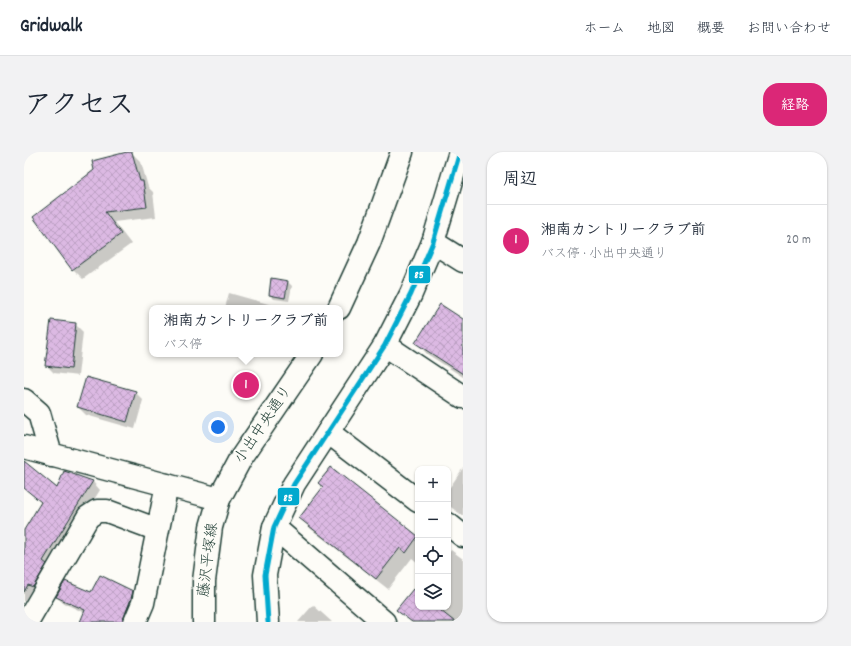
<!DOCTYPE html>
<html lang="ja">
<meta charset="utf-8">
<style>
body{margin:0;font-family:Dekko,"Klee One",sans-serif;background:#f2f2f3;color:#1f2937}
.controls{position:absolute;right:12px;bottom:12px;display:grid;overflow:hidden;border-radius:8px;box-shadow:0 1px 3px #0004}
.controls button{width:36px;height:36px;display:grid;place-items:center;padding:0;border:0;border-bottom:1px solid #e0e1e3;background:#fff;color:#1f2937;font:20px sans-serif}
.you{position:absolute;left:194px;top:275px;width:14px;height:14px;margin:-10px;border:3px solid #fff;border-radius:50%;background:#1a73e8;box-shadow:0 0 0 6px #1a73e833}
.badge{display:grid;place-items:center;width:26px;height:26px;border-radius:50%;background:#db2777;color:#fff;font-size:13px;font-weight:700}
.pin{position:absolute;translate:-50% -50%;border:2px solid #fff;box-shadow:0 1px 4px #0006}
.popup{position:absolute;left:125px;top:153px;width:194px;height:52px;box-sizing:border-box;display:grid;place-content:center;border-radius:8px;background:#fff;filter:drop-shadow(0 1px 3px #0005);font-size:13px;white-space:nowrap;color:#747a83}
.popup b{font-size:15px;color:#1f2937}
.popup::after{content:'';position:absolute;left:50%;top:100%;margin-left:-8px;border:8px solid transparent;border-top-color:#fff}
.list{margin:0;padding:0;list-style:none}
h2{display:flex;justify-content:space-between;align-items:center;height:52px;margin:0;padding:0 16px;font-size:17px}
h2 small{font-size:13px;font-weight:400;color:#747a83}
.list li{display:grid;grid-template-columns:26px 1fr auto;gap:12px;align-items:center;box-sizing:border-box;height:72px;padding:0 16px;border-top:1px solid #e0e1e3}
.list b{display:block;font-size:15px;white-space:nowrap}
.list p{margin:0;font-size:13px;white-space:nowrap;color:#747a83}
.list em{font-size:13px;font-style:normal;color:#747a83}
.icon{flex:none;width:22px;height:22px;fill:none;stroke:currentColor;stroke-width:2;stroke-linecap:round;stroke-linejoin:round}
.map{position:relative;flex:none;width:439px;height:470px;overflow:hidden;border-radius:16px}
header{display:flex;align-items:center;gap:24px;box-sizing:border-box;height:56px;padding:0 20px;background:#fff;border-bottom:1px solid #e0e1e3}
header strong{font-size:19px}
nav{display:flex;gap:22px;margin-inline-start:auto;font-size:14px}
.intro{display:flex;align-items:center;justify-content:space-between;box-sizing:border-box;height:96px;padding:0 24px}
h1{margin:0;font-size:28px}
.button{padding:10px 18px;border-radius:16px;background:#db2777;color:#fff;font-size:14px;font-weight:700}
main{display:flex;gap:24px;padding:0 24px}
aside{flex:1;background:#fff;border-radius:16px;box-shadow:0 1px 3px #0004}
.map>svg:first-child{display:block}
.shadow{fill:#0003}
.building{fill:url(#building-cross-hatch);stroke:#1f3d34}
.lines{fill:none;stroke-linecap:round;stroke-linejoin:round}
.minor-casing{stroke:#1f3d34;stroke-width:25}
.tertiary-casing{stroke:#1f3d34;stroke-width:25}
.primary-casing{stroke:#1f3d34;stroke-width:25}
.minor{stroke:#fdfcf7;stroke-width:22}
.tertiary{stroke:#fdfcf7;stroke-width:22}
.primary{stroke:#fdfcf7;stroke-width:22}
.bus-1-casing{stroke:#fdfcf7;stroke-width:8}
.bus-1{stroke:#00a9ce;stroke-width:5}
.labels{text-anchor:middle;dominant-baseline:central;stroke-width:3.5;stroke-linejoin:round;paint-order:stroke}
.street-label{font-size:15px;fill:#1f3d34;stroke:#fdfcf7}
.line-badge{stroke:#fdfcf7;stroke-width:1.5}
.badge-label{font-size:11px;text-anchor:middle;font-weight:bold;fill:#fff}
</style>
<header>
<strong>Gridwalk</strong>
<nav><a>ホーム</a><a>地図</a><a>概要</a><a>お問い合わせ</a></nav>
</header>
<div class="intro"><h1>アクセス</h1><a class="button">経路</a></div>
<main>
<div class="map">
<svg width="439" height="470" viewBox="0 0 439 470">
<defs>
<pattern id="building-cross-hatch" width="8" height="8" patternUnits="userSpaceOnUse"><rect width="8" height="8" fill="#dcb9e3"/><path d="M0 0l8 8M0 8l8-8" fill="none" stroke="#bca0c3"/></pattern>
</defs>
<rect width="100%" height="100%" fill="#fdfcf7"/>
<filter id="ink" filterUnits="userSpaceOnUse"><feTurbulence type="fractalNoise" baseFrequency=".025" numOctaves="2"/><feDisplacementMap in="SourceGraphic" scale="8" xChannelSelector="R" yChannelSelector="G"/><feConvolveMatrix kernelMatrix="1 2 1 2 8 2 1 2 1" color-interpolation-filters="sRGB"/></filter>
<g filter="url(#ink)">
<!-- shadow -->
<path class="shadow" d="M107 0 117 10 124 35 129 40 132 65 90 70 107 92 59 127 49 117 10 65Z
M264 130 268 134 265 149 250 147 246 143Z
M205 141 255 155 256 156H201Z
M439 168V225L403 202 392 190Z
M51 172 59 180 54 224 30 221 22 213Z
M246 202H256L255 205Z
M111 240 119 248 111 277 62 263 54 255Z
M0 312 34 337 41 320 69 330 76 338 27 417 0 470V380L18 351 0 336Z
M439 316V364L424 353V338Z
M307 317 394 386V411L388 406 364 437 287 377 276 365 300 335Z
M427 398 439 407V470H387L377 461 394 440V455H424V402Z
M108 439 114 446 106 470H57L61 461 39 451 33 445 67 441Z
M289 453 308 470H274Z"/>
<!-- building -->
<path class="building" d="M103 0H108L116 29H119L123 55 81 60 97 82 48 118 9 65 70 18 68 9Z
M247 126 264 129 261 146 245 143Z
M416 152 439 167V222L391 191Z
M27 168 52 171 47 217 21 214Z
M62 225 112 239 103 270 53 255Z
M0 309 33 336 40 319 69 329 19 409 23 412 9 435 4 433 0 440V378L17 350 0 336Z
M307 315 394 384 382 401 376 396 352 427 275 366 299 335 294 331Z
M76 423 109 439 107 447 98 470H56L61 458 32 445 41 429 67 440Z
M389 437 394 441V455H412L431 470H388L372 458Z"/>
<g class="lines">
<defs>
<path id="minor" d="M409 90 439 109
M361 193 439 245
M0 248 15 261 27 303
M304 280 394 349
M424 372 439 384
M250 375 360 470
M3 470 64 365 73 359H83L134 378
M111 470 119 451 143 333"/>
<path id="tertiary" d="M0 295 195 347
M244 470 241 423 250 375 270 332 361 193 387 142 409 90 436 0"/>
<path id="primary" d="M315 156 345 91 378 0
M180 470V429L187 375 195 347 217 306 288 202"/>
</defs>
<!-- minor casing -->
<use href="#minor" class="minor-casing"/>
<!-- tertiary casing -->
<use href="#tertiary" class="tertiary-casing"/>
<!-- primary casing -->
<use href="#primary" class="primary-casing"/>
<!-- minor -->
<use href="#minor" class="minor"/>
<!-- tertiary -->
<use href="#tertiary" class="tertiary"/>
<!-- primary -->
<use href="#primary" class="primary"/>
<defs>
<path id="bus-1" d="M244 470 241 423 250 375 270 332 361 193 387 142 409 90 436 0"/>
</defs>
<!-- bus-1 casing -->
<use href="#bus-1" class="bus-1-casing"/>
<!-- bus-1 -->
<use href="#bus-1" class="bus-1"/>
</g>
</g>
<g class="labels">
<!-- street labels -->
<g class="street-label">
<text transform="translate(240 273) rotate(-56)">小出中央通り</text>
<text transform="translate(185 408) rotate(-83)">藤沢平塚線</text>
</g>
</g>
<g class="line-badge">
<rect x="384" y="113" width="23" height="19" rx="4" fill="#00a9ce"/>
<rect x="253" y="335" width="23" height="19" rx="4" fill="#00a9ce"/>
</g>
<g class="badge-label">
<text x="395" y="126">85</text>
<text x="264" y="349">85</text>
</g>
</svg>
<div class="controls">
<button>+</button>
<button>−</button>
<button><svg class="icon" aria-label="locate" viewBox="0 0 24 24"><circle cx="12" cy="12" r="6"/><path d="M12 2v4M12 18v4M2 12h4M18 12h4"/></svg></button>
<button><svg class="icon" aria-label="layers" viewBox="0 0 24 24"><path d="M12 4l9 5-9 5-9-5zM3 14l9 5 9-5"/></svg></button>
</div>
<div class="you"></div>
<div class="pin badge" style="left:222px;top:233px">1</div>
<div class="popup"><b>湘南カントリークラブ前</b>バス停</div>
</div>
<aside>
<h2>周辺<small></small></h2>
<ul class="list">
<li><span class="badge">1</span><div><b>湘南カントリークラブ前</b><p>バス停 · 小出中央通り</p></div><em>20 m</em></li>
</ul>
</aside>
</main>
